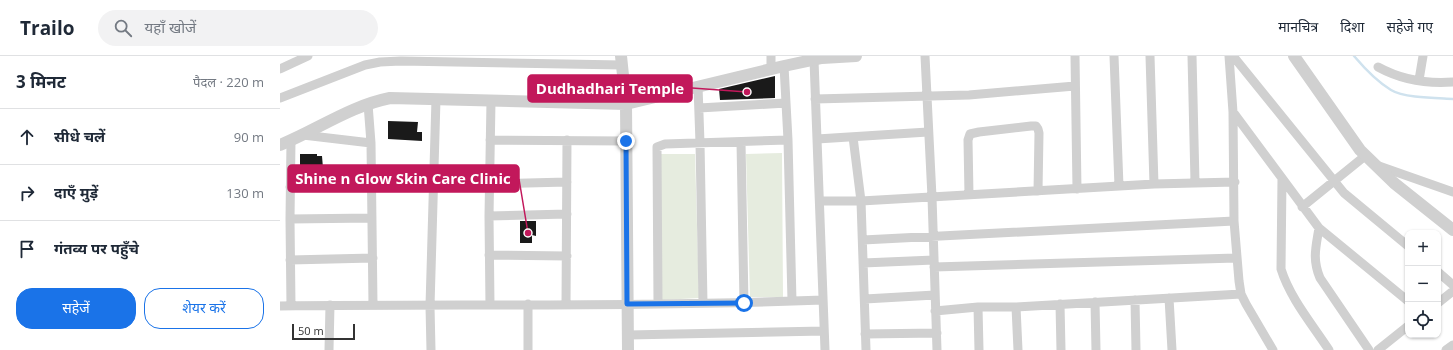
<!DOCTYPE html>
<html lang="hi">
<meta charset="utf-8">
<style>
body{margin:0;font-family:"Open Sans","Noto Sans Devanagari",sans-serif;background:#f2f2f3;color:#1f2937}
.controls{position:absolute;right:12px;bottom:12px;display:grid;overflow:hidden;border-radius:8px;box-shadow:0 1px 3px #0004}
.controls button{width:36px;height:36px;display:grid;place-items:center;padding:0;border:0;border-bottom:1px solid #e0e1e3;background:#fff;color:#1f2937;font:20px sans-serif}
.scale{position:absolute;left:12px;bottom:10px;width:63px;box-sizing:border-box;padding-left:4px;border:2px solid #333;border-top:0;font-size:11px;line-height:14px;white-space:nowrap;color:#333;-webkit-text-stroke:3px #fff;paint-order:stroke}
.stop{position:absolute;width:12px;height:12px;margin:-9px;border:3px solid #1a73e8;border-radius:50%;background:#fff}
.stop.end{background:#1a73e8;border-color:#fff;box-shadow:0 1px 4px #0008}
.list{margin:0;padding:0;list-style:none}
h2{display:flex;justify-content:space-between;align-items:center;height:52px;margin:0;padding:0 16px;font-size:17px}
h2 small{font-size:13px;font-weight:400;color:#747a83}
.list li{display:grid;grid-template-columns:26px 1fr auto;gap:12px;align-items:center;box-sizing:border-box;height:56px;padding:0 16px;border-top:1px solid #e0e1e3}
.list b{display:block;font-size:15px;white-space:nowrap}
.list em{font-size:13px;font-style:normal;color:#747a83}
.actions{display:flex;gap:8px;padding:12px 16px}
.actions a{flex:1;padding:9px 0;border:1px solid #1a73e8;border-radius:16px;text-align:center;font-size:14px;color:#1a73e8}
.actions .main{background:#1a73e8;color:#fff}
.icon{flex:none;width:22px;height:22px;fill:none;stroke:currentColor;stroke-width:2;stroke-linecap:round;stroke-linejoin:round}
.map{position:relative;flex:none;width:1173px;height:294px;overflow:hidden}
header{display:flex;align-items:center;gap:24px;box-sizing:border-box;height:56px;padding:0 20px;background:#fff;border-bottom:1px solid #e0e1e3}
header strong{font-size:19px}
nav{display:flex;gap:22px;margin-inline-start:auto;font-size:14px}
.search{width:280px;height:36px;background:#f2f2f3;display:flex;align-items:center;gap:10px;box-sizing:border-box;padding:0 14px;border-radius:22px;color:#747a83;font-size:15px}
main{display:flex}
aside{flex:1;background:#fff}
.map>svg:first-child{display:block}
.park{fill:#e6ecdf}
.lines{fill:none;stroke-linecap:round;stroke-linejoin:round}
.stream{stroke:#cfe2ee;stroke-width:2.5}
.building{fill:#1a1a1a}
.minor{stroke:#d0d0d0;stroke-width:9}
.tertiary{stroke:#d0d0d0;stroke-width:12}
.route{stroke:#1a73e8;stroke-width:5}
.leader{fill:none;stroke:#c2185b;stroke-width:1.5}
.callout-dot{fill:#c2185b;stroke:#fff;stroke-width:1.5}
.callout{fill:#c2185b;stroke:#c2185b;stroke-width:1.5}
.callout-label{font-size:15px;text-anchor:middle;font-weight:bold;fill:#fff}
</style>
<header>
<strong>Trailo</strong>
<div class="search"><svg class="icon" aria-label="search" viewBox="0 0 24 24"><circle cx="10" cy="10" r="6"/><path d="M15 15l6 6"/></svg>यहाँ खोजें</div>
<nav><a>मानचित्र</a><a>दिशा</a><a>सहेजे गए</a></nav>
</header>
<main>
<aside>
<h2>3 मिनट<small>पैदल · 220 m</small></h2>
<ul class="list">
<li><svg class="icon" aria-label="ahead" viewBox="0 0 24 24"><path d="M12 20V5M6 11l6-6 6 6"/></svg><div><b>सीधे चलें</b></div><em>90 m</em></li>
<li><svg class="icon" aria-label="right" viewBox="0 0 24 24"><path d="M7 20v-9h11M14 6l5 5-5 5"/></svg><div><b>दाएँ मुड़ें</b></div><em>130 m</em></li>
<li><svg class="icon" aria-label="arrive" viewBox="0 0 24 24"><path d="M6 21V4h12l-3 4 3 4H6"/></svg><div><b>गंतव्य पर पहुँचे</b></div></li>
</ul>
<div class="actions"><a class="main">सहेजें</a><a>शेयर करें</a></div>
</aside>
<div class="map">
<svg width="1173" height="294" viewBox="0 0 1173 294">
<rect width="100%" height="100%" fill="#fff"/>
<!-- park -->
<path class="park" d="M502 97 503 241H470L466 98Z
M378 98H415L419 242 382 244Z"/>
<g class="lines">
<!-- stream -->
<path class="stream" d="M1074 0C1085 13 1096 25 1111 34 1124 42 1157 42 1173 43"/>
</g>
<!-- building -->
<path class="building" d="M495 20V42L440 44 439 33Z
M108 65 138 66 137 76H142V85L108 83Z
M20 98H37V100H42L43 112H49V124H20Z
M240 165H256V180L252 179V187H240Z"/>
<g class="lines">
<!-- minor -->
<path class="minor" d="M491 0V13
M645 0 652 141 657 294
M795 0 797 133
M834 0 839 130
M870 0 874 128 955 126
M912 0 915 126
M949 0 953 56 954 165 959 225 961 238 966 248 993 294
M953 0 1064 137 1128 190
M534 4 545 294
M504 10 508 84 512 245
M1098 11C1120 23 1147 28 1173 26
M0 13 28 0
M1139 24 1143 0
M418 30 420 87 423 247
M0 42 85 9 100 6 121 5 342 9
M535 43 689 39 795 30
M88 48 91 87 93 249
M419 52 506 47
M953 56 1039 172 1128 245
M23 79 91 87
M573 81 581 145 874 128
M537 83 648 76
M210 84 346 85
M11 85 10 163 11 250
M461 86 464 247
M1099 110 1173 136
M1002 122 1001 213C1010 242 1032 268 1049 294
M210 128 287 126
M10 131 92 128
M689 139 688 84 690 78 699 76 751 70H756L758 73 759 77 758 135
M540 145H581L586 294
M1022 151 1085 100
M209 160 287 158
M10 163 92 162
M1039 172C1036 191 1032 203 1040 222L1089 294
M583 184 954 165
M209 199 287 200
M10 204 93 202
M583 207 654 204
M654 211 956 202
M1158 216 1173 229
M889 242 892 294
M585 243 655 239
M855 244 856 294
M815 246 816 294
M378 247 377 91 385 88 508 84
M1158 247 1173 235
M248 248V294
M780 248 781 294
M210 249 209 160 211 45
M286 249 287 84
M0 250C181 248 362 251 543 244
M698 251 699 294
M655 255 698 251H736
M585 278 657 277
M348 279 544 275
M49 294 50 249
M151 294 150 250 156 43
M738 294 736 251 961 238
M1098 294 1128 270
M1166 294 1173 289"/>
<!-- tertiary -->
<path class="tertiary" d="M341 0 346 48 348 294
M1014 0 1080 94 1114 127 1173 174
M0 89C37 74 70 50 110 42L346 48 504 10 542 2 576 0"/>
</g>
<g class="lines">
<!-- route -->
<path class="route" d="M346 85 347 248 464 247"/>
</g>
<!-- callouts -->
<path class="leader" d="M467 36L412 32M248 177L239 123"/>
<g class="callout-dot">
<circle cx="467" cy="36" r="4"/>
<circle cx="248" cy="177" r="4"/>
</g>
<g class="callout">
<rect x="248" y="19" width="164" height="27" rx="4"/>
<rect x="8" y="109" width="231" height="27" rx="4"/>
</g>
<g class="callout-label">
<text x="330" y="38">Dudhadhari Temple</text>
<text x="123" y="128">Shine n Glow Skin Care Clinic</text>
</g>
</svg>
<div class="controls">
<button>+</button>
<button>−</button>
<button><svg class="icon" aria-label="locate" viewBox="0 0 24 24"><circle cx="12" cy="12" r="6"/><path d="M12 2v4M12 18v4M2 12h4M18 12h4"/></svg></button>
</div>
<div class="scale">50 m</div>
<div class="stop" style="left:464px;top:247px"></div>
<div class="stop end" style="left:346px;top:85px"></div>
</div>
</main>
